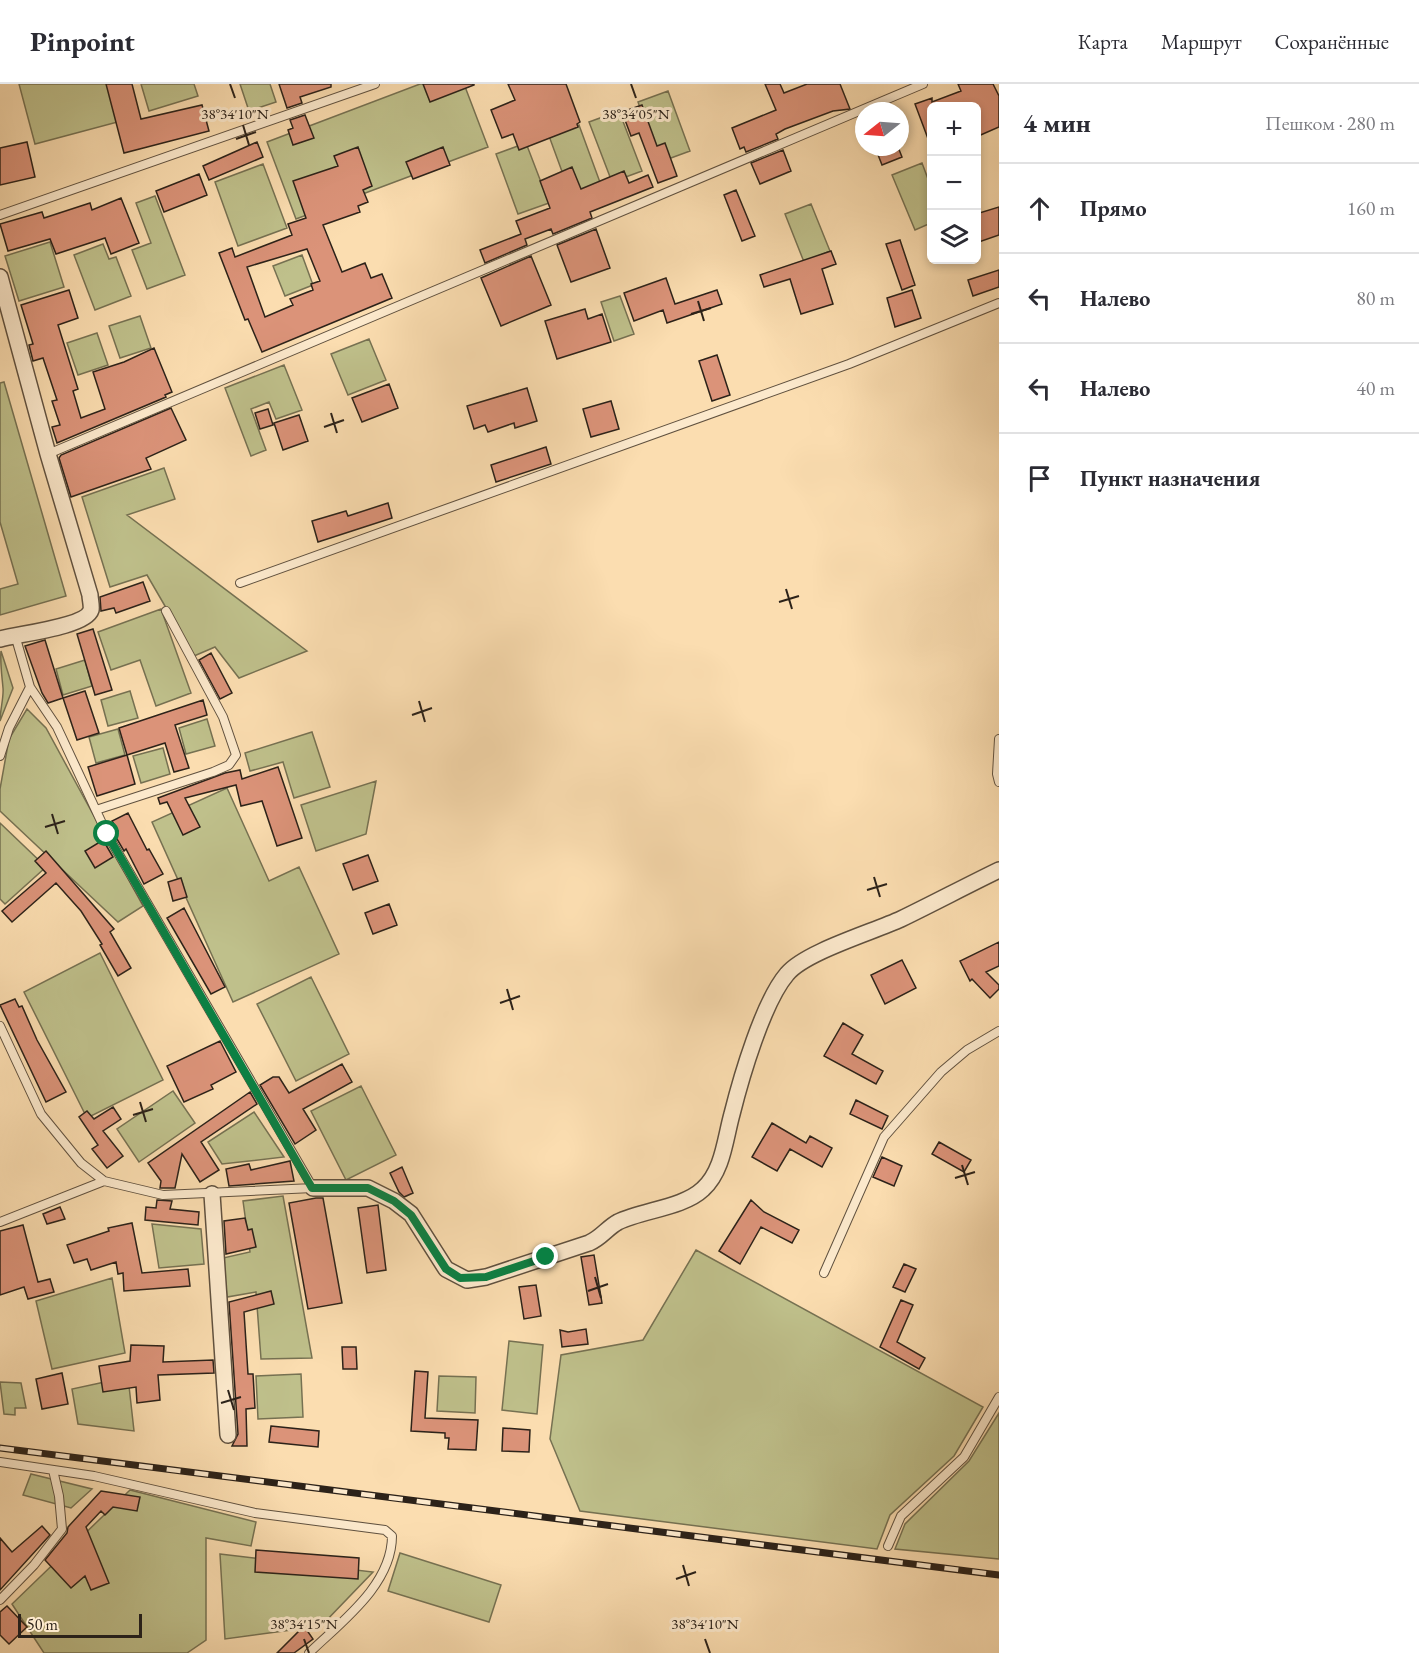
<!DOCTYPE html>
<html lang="ru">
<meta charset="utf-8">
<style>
body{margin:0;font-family:"EB Garamond",serif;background:#f2f2f3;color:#2b2b33}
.controls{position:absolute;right:18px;top:18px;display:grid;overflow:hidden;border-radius:9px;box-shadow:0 3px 9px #0003}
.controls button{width:54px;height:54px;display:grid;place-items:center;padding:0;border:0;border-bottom:2px solid #e1e1e2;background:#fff;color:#2b2b33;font:30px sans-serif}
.compass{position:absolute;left:855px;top:18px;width:54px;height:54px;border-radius:50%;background:#fff;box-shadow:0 3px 9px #0003;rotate:253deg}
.scale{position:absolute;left:18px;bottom:15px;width:124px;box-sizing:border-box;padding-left:6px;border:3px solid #2c2219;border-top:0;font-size:16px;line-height:21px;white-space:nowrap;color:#2c2219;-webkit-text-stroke:4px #fce9cc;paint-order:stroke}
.stop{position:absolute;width:18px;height:18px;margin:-14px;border:4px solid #0b8043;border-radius:50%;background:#fff}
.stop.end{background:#0b8043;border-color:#fff;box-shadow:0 2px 6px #0008}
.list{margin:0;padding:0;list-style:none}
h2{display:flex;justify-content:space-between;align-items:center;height:78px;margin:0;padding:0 24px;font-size:26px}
h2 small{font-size:20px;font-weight:400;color:#7c7c81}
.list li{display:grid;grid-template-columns:39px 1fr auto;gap:18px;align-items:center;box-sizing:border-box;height:90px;padding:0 24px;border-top:2px solid #e1e1e2}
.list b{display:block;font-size:22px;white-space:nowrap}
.list em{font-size:20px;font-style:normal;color:#7c7c81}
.icon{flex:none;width:33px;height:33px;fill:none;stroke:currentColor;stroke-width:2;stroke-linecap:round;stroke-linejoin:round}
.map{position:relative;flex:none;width:999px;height:1569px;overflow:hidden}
header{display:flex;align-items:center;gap:36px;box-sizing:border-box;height:84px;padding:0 30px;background:#fff;border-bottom:2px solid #e1e1e2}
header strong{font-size:28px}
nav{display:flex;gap:33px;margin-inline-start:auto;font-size:21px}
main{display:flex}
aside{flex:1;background:#fff}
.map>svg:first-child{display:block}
.green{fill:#bfc08b;stroke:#767152;stroke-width:1.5}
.building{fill:#db9379;stroke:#2c2219;stroke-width:1.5;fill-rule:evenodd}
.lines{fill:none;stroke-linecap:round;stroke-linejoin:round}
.service-casing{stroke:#60513f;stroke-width:10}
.minor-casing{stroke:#60513f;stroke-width:18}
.service{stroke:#fce9cc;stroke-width:8}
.minor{stroke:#fce9cc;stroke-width:15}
.rail-casing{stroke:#2c2219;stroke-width:7}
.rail{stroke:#fce9cc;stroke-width:4.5;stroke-dasharray:14;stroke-linecap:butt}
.route{stroke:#0b8043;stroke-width:8}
.ticks{fill:none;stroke:#2c2219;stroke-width:2}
.ticks-label{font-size:15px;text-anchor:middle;fill:#2c2219;stroke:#fce9cc;stroke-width:6;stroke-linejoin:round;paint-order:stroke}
</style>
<header>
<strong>Pinpoint</strong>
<nav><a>Карта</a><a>Маршрут</a><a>Сохранённые</a></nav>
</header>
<main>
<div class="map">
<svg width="999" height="1569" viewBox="0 0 999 1569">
<rect width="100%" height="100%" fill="#fbddb0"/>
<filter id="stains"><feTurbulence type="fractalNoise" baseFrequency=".00333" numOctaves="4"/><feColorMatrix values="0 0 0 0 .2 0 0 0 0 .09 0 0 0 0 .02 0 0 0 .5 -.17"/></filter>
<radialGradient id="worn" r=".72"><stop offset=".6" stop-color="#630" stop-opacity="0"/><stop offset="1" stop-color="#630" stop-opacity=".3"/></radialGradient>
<!-- green -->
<path class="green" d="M19 0H116L125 36 35 60Z
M141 0H194L198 12 149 27Z
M240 0H270L276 18 249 27Z
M420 0H464L488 63 296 135 267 58Z
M668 7 690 67 660 78 638 18Z
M619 27 642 87 612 98 589 38Z
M579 41 601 101 571 112 549 52Z
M526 59 549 119 518 130 496 70Z
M922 79 931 103V139L915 146 892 91Z
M263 80 287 144 238 162 215 98Z
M155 112 185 191 147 205 132 166 151 159 136 119Z
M811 120 830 167 804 178 785 130Z
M50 158 64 203 19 217 5 172Z
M103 160 109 175 116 173 131 212 95 226 74 171Z
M302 171 313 201 285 212 273 182Z
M620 212 634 250 614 257 601 218Z
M140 232 151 264 120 274 109 242Z
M97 249 108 281 78 291 67 259Z
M369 255 386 296 348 311 331 270Z
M284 281 302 326 276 335 269 318 251 325 266 366 251 372 225 304Z
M4 298 66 512 0 531V505L18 500 0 438V299Z
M164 384 175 415 127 431 307 567 239 594 215 563 194 572 147 491 110 503 82 413Z
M161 525 191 609 156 622 140 576 111 586 98 548Z
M1 567 13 604 0 637C0 627 4 612 3 604 2 592 0 579 1 567Z
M85 576 92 602 63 611 56 585Z
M130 607 138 634 108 642 101 616Z
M27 625 46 644 143 822 118 838 0 727V705L9 655Z
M207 635 215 662 186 670 179 644Z
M118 645 125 671 96 679 89 653Z
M312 648 330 703 294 714 283 678 250 687 245 669Z
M163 664 170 690 141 699 133 672Z
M376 697 366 750 316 767 301 721Z
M227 704 269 797 299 783 339 870 233 918 152 738Z
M0 739 46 783 5 820 0 815Z
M100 869 163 996 87 1034 24 908Z
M311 893 349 970 296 997 257 920Z
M361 1002 396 1071 346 1096 311 1027Z
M173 1007 195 1039 139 1078 117 1045Z
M254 1028 284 1073 222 1080 208 1058Z
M283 1112 312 1274 261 1275 256 1208 227 1213 223 1174 250 1168 243 1117Z
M152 1140 201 1145 204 1180 159 1184Z
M696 1166 983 1323 954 1372 890 1431 877 1465 580 1427 550 1355 561 1271 643 1256Z
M112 1194 125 1269 52 1285 36 1217Z
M509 1257 543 1261 537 1330 502 1326Z
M301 1290 303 1333 258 1335 256 1292Z
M439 1292 476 1293 475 1329 437 1327Z
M128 1293 134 1347 78 1340 72 1305Z
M0 1298 21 1299 26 1324H15V1331L4 1330Z
M999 1329V1475L895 1465 905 1440 969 1377Z
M31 1390 92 1405 71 1424 23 1411Z
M130 1406 256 1438 251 1462 206 1454V1556L187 1569H44L12 1520Z
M400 1469 501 1501 489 1538 388 1507Z
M220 1470 373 1488 321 1542 225 1555Z"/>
<!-- building -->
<path class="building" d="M106 0H132L141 35 202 21 209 47 124 69Z
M279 0H331V3L300 13 302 19 287 24Z
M423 0H474V1L430 18Z
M508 0H566L580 38 577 40 578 43 519 66 513 50 502 54 491 26 515 16Z
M765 0H780L784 9 807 0H840L850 25 833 27 785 45 776 50 778 55 746 68 744 63 740 65 732 44 776 26Z
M958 0H993L999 12V43L976 53V22H932L930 60 915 20 932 14V18L961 7Z
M642 21 657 62 665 59 677 92 658 99 639 49 631 52 622 28Z
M305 31 314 54 293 61 288 46 293 44 290 36Z
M27 58 35 93 0 101V64Z
M257 58 263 73 209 96 203 82Z
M358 63 372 102 363 106 368 118 358 122 360 128 323 141 342 188 365 179 371 194 382 190 392 214 262 268 248 235 245 236 219 169 232 164 235 173 292 151 288 140 306 134 293 97 338 82 334 72ZM307 165 320 197 311 200 313 206 290 215 293 221 265 233 247 183Z
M443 63 450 81 413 95 406 78Z
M875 63H898L902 73 882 81Z
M783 66 791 87 760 100 751 79Z
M572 83 581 105 624 87 629 99 648 91 653 103 590 128 592 134 553 150 551 145 525 155 527 161 485 179 480 166 521 150 516 137 550 124 540 97Z
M199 90 207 111 164 128 156 107Z
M736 106 755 152 742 157 724 111Z
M121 114 139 159 111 170 105 154 56 170 50 155 8 167 0 140 42 128 44 134 90 119 92 126Z
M999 123V151L976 159V130Z
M596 145 610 184 571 198 557 161Z
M900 156 915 201 902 206 886 160Z
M831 167 836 180 822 185 833 220 801 230 790 195 764 203 760 191Z
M531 172 551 221 501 242 481 194Z
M999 186V203L973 212 968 196Z
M666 194 675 220 717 206 722 220 667 239 663 226 634 237 624 209Z
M69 206 78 234 58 241 78 305 73 307 81 334 105 325 93 288 124 278 154 264 172 308 165 311 166 313 57 359 52 343 60 341 52 317 57 316 43 274 33 277 29 261 33 260 21 221Z
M912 206 921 234 895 243 887 214Z
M585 225 588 235 602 230 611 258 557 275 545 237Z
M717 271 730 311 712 317 699 277Z
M389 300 398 324 362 338 352 314Z
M527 304 537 337 515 344 514 339 488 348 485 341 474 345 467 322Z
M611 317 619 345 591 353 583 325Z
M171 324 186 356 146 374 151 385 71 413 59 374 61 371Z
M268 325 273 341 260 345 255 329Z
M299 331 308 357 283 366 274 339Z
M546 363 551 380 496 398 491 381Z
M388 419 392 434 318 458 312 437 346 427 348 432Z
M143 498 150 517 116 529 114 524 101 527 100 513Z
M93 545 112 606 95 611 77 550Z
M45 556 63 614 85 607 99 649 77 656 63 614 48 619 42 609 25 562Z
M211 569 232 609 220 615 199 576Z
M203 616 207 631 175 641 189 684 174 688 165 659 127 671 119 644Z
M127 671 135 700 97 712 88 683Z
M278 683 302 754 277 762 262 717 241 722 236 701 185 714 200 743 183 751 167 718 160 720 158 714 225 689 240 686 242 695Z
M128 729 147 766 149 765 163 790 144 800 126 765 124 767 114 750 118 747 112 737Z
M103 756 113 773 95 784 85 767Z
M46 767 114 845 110 848 131 884 118 892 100 861 102 860 81 827 56 799 12 838 2 827 46 789 35 777Z
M368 771 378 797 353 806 343 780Z
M181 794 187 813 173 817 168 798Z
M389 820 397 841 373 850 365 829Z
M184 824 225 903 211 910 167 834Z
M999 858V882L986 888 999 901V905L990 914 972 895 970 897 960 877Z
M902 876 916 904 885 920 871 891Z
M15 915 19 923 22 922 37 956 66 1008 46 1018 0 921Z
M843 939 863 951 852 970 883 987 876 1000 824 972Z
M220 957 236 988 211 1001 213 1005 184 1018 167 982Z
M342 980 352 998 303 1025 316 1046 295 1060 260 1001 273 993H279L289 1009Z
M250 1008 257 1020 201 1058 219 1086 200 1098 182 1070 175 1104H160L161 1097 148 1079Z
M856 1016 888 1032 882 1045 850 1030Z
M113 1023 121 1035 103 1047 123 1072 107 1084 92 1065 98 1061 79 1033 87 1027 94 1035Z
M772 1039 806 1059 810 1052 832 1064 822 1083 790 1065 777 1087 752 1073Z
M939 1058 971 1076 964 1088 932 1070Z
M882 1073 902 1082 894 1102 873 1093Z
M290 1077 294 1097 229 1102 226 1085 249 1080 251 1086Z
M402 1083 413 1109 404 1113 399 1108 390 1089Z
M316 1114H323L342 1219 308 1225 289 1119Z
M157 1116 172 1117 170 1125 199 1128 198 1141 145 1136 146 1123 156 1124Z
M751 1116 764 1128 799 1146 792 1159 761 1143 740 1180 719 1167Z
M378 1121 386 1186 367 1189 358 1124Z
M60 1123 65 1135 47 1140 43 1130Z
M245 1134 248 1146 252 1145 256 1163 226 1170 224 1137Z
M132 1139 142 1189 188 1185 190 1202 124 1207 123 1189 118 1190 116 1178 91 1186 87 1175 74 1179 67 1161 109 1147 108 1144Z
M23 1141 38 1198 50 1195 54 1208 28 1215 24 1203 0 1211V1147Z
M594 1171 602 1219 589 1221 581 1173Z
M904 1180 916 1185 905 1208 893 1203Z
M536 1201 541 1232 524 1235 519 1203Z
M271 1207 274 1220 244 1228 248 1290H253L255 1324 246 1325 247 1362H232L238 1350 229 1218Z
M901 1216 913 1221 897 1258 925 1274 919 1285 880 1263Z
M586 1245 588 1260 562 1263 560 1246 568 1248Z
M131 1261 164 1262 163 1278 213 1276 214 1289 158 1291 160 1316 137 1319 136 1303 103 1308 99 1282 130 1277Z
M342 1263H356L357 1285H343Z
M415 1287 428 1288 425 1334 478 1336 476 1366 448 1365 449 1354H445V1349L411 1347Z
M62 1289 68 1320 42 1325 36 1295Z
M271 1342 319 1347 318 1363 269 1358Z
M503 1344 530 1346 529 1368 502 1367Z
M101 1407 140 1413 137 1427 113 1423 105 1431 101 1427 86 1443 109 1499 91 1506 85 1492 71 1504 45 1476 67 1449 68 1443Z
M42 1442 50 1451 0 1506V1454L12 1468Z
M256 1466 359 1474 358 1495 255 1488Z
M7 1522 27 1543 9 1560 0 1551V1528Z
M304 1542 313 1555 294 1569H277Z"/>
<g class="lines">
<defs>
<path id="service" d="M0 131 375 0
M48 370 923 0
M240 499 849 280 999 219
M999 655 997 690 999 698
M0 672 9 644 30 603
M96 726 213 688 229 681 236 671 223 633 166 527
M0 942 41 1030 81 1079 104 1097 163 1111 313 1104 107 750 57 643 30 603 15 551
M0 1138 104 1097
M824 1189 884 1053 941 988 967 966 999 947
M0 1378 94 1392 255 1429 385 1446 392 1452C392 1501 341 1538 309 1569
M888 1462 901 1432 964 1373 999 1313
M0 1516 34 1481 62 1445 59 1412 53 1386"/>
<path id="minor" d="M0 193 48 370 90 511C90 515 92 522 91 526 86 543 17 550 0 555
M313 1104H368L394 1117 411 1130 446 1185 467 1196 486 1193 589 1159C601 1154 607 1144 618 1138 642 1126 683 1124 703 1105 723 1087 725 1055 732 1030 741 994 763 918 787 890 805 868 873 848 901 835 934 819 966 802 999 786
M212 1110 228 1351"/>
</defs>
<!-- service casing -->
<use href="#service" class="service-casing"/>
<!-- minor casing -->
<use href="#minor" class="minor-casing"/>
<!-- service -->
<use href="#service" class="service"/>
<!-- minor -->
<use href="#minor" class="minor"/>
<defs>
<path id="rail" d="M0 1364 999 1491"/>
</defs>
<!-- rail casing -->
<use href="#rail" class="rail-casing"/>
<!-- rail -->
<use href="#rail" class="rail"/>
</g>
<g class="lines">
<!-- route -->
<path class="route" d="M107 750 312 1104H368L394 1117 411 1131 446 1185 460 1194 486 1193 546 1173"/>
</g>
<!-- ticks -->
<path class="ticks" d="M230 0 235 14M631 0 636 14M243 41 249 61M236 55 256 48M698 217 704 237M691 230 711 224M331 329 337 349M324 343 344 336M786 505 792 525M779 518 799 512M419 617 425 638M412 631 432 624M52 730 58 750M45 743 65 737M874 793 880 813M867 806 887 800M507 905 513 926M500 919 520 912M140 1018 146 1038M133 1031 153 1025M962 1081 968 1101M955 1094 975 1088M595 1193 601 1214M588 1207 608 1200M228 1306 234 1326M221 1319 241 1313M683 1481 689 1502M676 1495 696 1488M304 1555 309 1569M705 1555 710 1569"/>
<g class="ticks-label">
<text x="235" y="35">38°34'10"N</text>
<text x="636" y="35">38°34'05"N</text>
<text x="304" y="1545">38°34'15"N</text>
<text x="705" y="1545">38°34'10"N</text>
</g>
<rect width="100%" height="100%" filter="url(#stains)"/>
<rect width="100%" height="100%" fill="url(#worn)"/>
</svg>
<div class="controls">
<button>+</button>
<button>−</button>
<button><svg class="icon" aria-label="layers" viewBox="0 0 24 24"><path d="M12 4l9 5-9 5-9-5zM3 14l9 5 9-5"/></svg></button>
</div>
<svg class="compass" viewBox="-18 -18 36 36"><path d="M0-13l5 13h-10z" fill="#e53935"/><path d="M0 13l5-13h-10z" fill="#7c7c81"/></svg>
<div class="scale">50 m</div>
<div class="stop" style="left:107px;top:750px"></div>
<div class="stop end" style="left:546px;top:1173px"></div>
</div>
<aside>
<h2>4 мин<small>Пешком · 280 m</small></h2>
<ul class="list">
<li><svg class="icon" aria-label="ahead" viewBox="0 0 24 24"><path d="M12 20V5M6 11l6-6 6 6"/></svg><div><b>Прямо</b></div><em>160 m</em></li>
<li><svg class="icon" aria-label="left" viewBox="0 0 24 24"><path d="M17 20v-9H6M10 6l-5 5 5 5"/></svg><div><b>Налево</b></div><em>80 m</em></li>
<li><svg class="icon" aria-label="left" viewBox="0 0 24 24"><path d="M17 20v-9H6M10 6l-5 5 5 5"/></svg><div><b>Налево</b></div><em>40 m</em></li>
<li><svg class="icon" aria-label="arrive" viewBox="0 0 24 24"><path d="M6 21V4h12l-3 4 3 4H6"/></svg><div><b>Пункт назначения</b></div></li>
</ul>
</aside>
</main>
